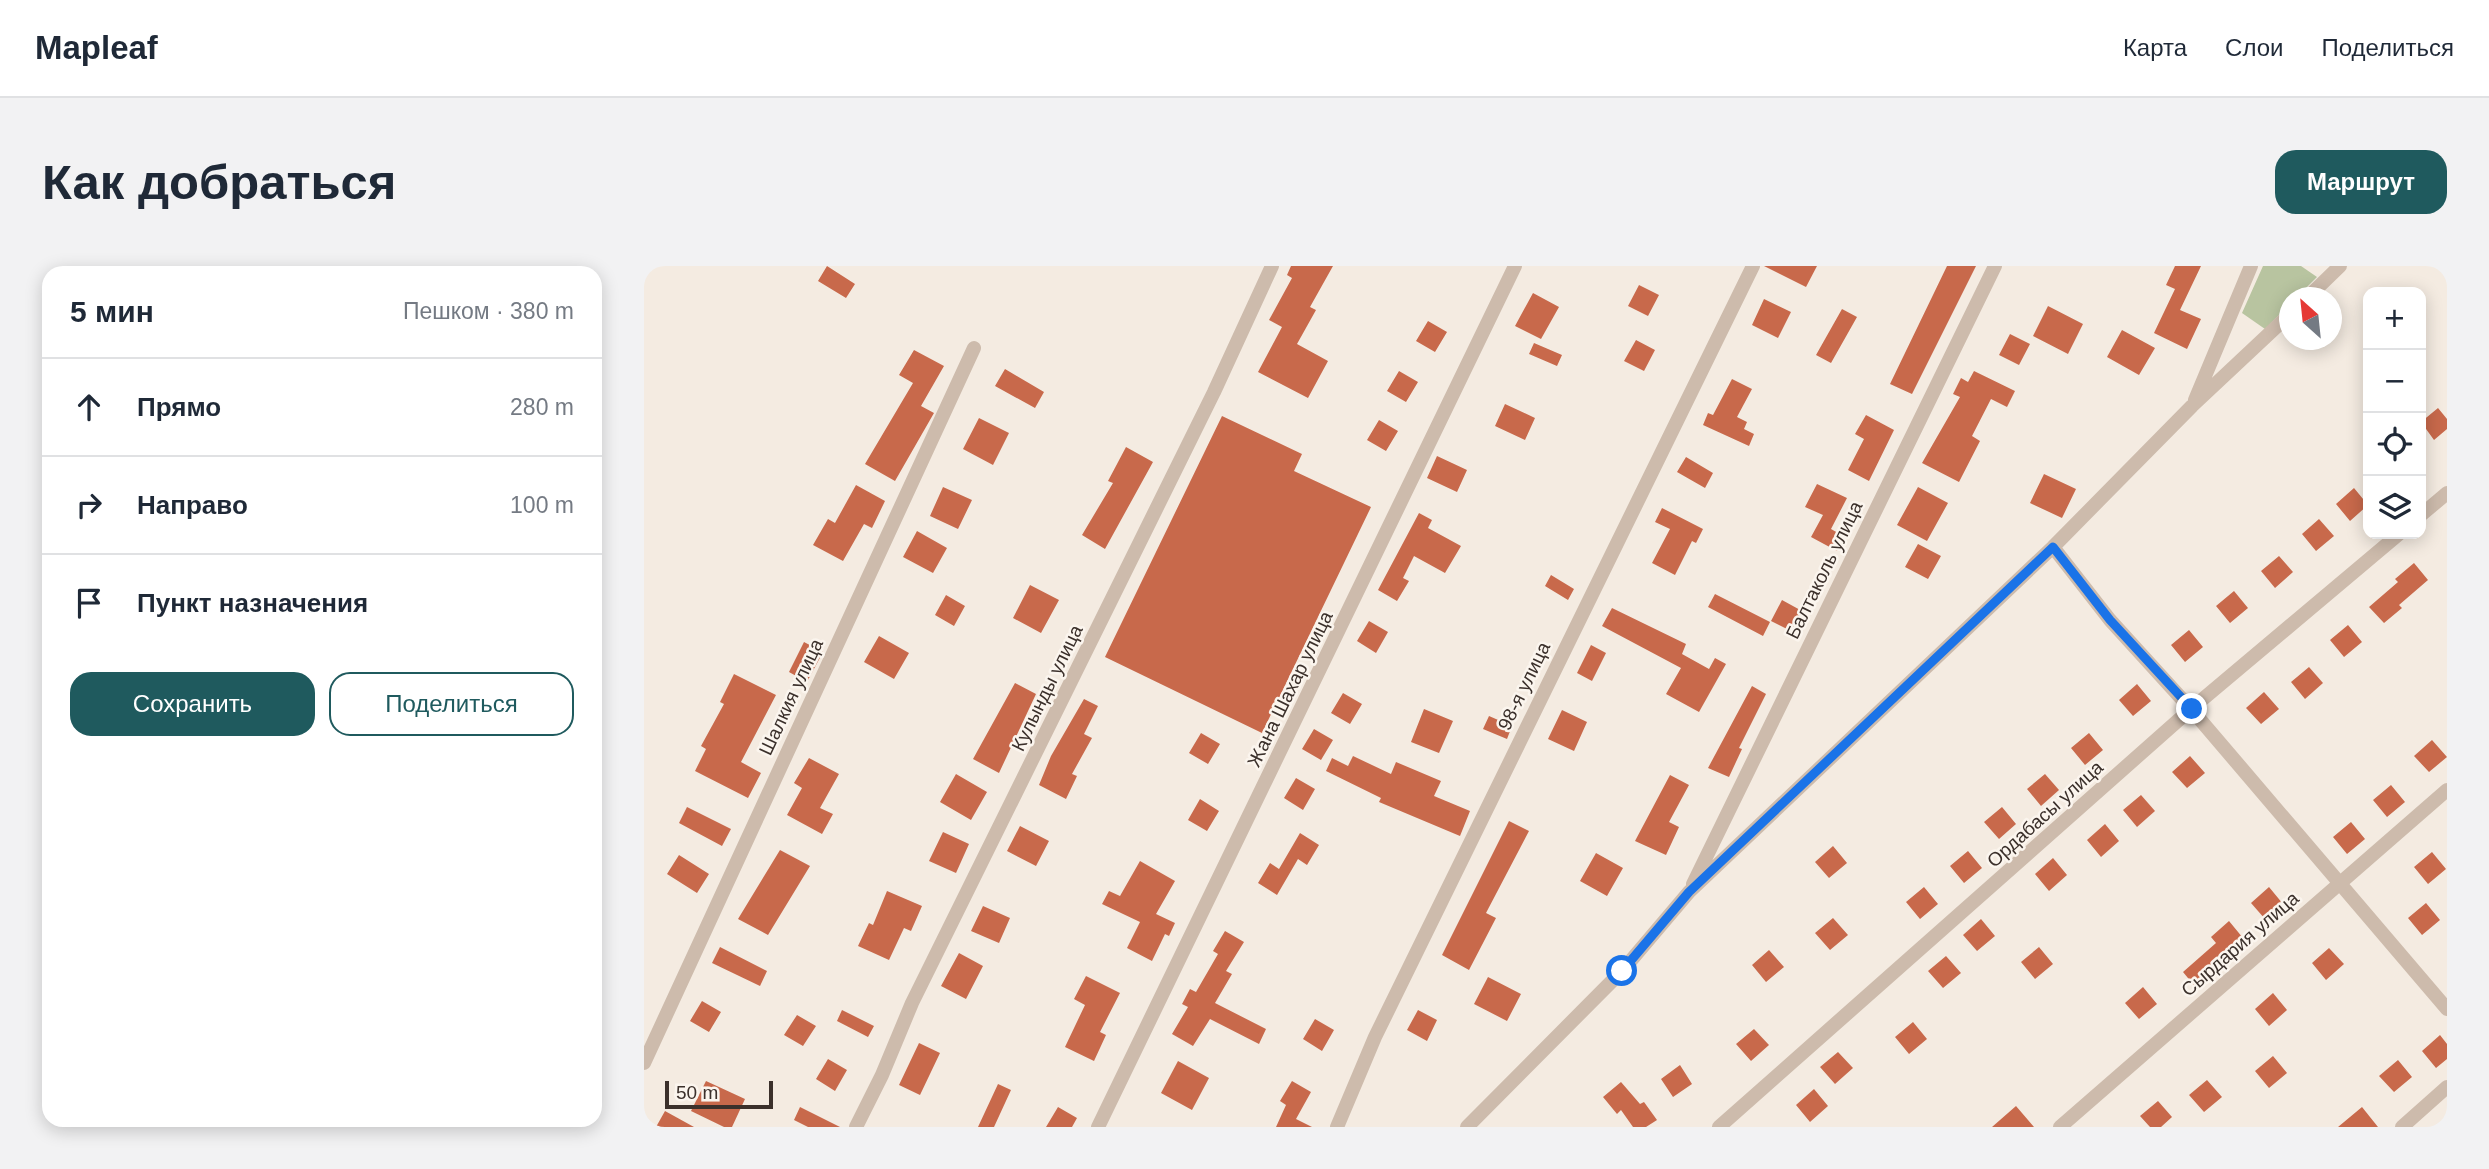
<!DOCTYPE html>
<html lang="ru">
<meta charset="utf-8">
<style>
body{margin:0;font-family:Arial,sans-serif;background:#f2f2f3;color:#1f2937}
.controls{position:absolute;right:21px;top:21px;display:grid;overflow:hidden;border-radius:14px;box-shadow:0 4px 18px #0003}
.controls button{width:63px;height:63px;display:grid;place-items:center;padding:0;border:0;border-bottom:2px solid #e0e1e3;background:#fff;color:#1f2937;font:35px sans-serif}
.compass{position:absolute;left:1635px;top:21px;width:63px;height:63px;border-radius:50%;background:#fff;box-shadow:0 4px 18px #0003;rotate:333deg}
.scale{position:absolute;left:21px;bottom:18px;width:108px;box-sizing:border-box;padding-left:7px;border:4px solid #3b302b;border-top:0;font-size:19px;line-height:24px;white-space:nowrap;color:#3b302b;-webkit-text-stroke:5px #fbf5ee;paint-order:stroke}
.stop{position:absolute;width:21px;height:21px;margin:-16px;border:5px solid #1a73e8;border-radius:50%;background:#fff}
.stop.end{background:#1a73e8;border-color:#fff;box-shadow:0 2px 7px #0008}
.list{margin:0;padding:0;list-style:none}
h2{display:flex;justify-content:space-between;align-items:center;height:91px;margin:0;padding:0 28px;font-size:30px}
h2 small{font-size:23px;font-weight:400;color:#747a83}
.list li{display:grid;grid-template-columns:46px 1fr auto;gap:21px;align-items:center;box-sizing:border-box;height:98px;padding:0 28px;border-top:2px solid #e0e1e3}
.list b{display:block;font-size:26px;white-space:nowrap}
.list em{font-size:23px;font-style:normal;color:#747a83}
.actions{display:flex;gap:14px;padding:21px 28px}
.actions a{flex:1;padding:16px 0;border:2px solid #1f5a5e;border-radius:21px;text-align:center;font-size:24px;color:#1f5a5e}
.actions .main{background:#1f5a5e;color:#fff}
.icon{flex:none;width:38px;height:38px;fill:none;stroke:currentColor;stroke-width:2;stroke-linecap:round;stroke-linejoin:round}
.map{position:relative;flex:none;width:1803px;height:861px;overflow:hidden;border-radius:21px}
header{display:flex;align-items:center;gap:42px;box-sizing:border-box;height:98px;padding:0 35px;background:#fff;border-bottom:2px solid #e0e1e3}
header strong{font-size:33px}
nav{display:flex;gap:38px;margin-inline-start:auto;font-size:24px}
.intro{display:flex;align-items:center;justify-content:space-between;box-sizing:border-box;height:168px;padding:0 42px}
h1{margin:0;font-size:49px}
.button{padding:18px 32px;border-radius:21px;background:#1f5a5e;color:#fff;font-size:24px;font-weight:700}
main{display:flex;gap:42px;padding:0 42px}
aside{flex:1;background:#fff;border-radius:21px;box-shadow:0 4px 18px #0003}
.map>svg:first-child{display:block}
.green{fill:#b8c4a0}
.building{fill:#c8694b}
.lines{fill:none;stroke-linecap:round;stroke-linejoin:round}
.minor{stroke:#cdbbac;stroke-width:14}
.route{stroke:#1a73e8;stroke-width:9}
.labels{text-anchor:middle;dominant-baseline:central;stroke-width:5;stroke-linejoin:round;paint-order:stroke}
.street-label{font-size:19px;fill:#3b302b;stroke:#fbf5ee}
</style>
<header>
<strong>Mapleaf</strong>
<nav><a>Карта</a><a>Слои</a><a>Поделиться</a></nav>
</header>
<div class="intro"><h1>Как добраться</h1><a class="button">Маршрут</a></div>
<main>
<aside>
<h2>5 мин<small>Пешком · 380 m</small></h2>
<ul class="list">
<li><svg class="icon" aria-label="ahead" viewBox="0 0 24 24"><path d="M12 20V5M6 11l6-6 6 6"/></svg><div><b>Прямо</b></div><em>280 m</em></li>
<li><svg class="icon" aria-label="right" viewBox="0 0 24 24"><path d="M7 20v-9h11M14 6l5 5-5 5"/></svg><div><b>Направо</b></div><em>100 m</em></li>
<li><svg class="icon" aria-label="arrive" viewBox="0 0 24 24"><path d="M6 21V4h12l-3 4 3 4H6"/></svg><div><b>Пункт назначения</b></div></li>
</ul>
<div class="actions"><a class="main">Сохранить</a><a>Поделиться</a></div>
</aside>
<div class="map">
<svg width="1803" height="861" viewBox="0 0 1803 861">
<rect width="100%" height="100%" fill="#f4ebe1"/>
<!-- green -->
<path class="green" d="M1619 0H1657L1673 11 1653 31 1646 32 1645 39 1621 63 1598 47Z"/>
<!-- building -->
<path class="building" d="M183 0 211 18 202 32 174 15Z
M647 0H689L666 41 672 44 653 78 684 95 664 132 614 106 638 61 625 54 648 12 643 9Z
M1120 0H1173L1162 21Z
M1303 0H1332L1268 128 1246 118Z
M1531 0H1557L1536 44 1557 53 1543 83 1510 67 1531 23 1522 19Z
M995 19 1015 29 1004 50 984 40Z
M889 27 915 41 897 73 871 60Z
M1120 33 1147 46 1134 72 1108 59Z
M1404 40 1439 58 1424 88 1389 70Z
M1198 43 1213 51 1187 97 1172 89Z
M784 55 803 66 791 86 772 75Z
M1478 64 1511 82 1495 109 1463 91Z
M1366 68 1386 78 1375 99 1355 89Z
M992 74 1011 84 1000 105 980 95Z
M890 77 918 89 913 100 885 88Z
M270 84 300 100 277 140 290 147 251 215 221 198 269 117 255 109Z
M361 103 400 126 391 142 351 120Z
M755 105 774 116 762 136 743 125Z
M1330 105 1371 125 1363 141 1347 133 1328 170 1336 175 1315 216 1278 197 1316 131 1309 128 1317 112 1324 116Z
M1088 113 1108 123 1093 151 1103 156 1100 163 1110 168 1105 180 1059 159 1064 147 1069 149Z
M861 138 891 152 881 174 851 160Z
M1794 142 1803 153V163L1790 174 1777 156Z
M1222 149 1250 164 1225 215 1204 204 1220 173 1211 168Z
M578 150 658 188 650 205 727 241 618 467 461 391Z
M335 152 365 167 349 199 319 183Z
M735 154 754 165 742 185 723 174Z
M482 181 509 196 461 283 438 269 469 217 464 215Z
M793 190 823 204 813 226 783 212Z
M1042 191 1069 207 1061 222 1033 206Z
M1400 208 1432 223 1418 252 1386 237Z
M1173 218 1203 232 1187 263 1201 271 1193 285 1167 271 1179 249 1161 241Z
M212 219 241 235 228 262 220 258 199 295 169 279 184 253 191 257Z
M299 221 328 234 314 263 286 250Z
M1274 221 1304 237 1283 275 1253 259Z
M1710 222 1724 239 1706 255 1692 238Z
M1018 242 1059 263 1052 277 1048 275 1031 309 1008 297 1026 263 1011 256Z
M775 247 788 254 784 262 817 280 801 307 770 290 759 312 765 315 753 335 734 324Z
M1675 253 1690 270 1672 285 1658 268Z
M273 265 303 282 289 307 259 291Z
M1274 278 1297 290 1284 313 1261 301Z
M1635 290 1649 306 1631 322 1617 305Z
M1770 297 1784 314 1755 339 1758 342 1740 357 1725 341 1754 316 1751 313Z
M907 309 930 323 924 334 901 320Z
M386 319 415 334 397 367 369 352Z
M1590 325 1604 342 1586 357 1572 340Z
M1071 328 1126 356 1119 370 1064 341Z
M302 329 321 340 310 360 291 349Z
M1138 334 1158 345 1147 365 1127 355Z
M968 342 1042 378 1038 388 1065 403 1071 392 1082 398 1055 446 1022 428 1037 402 958 360Z
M725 355 744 366 732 387 713 375Z
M1704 359 1718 376 1700 391 1686 374Z
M1545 364 1559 381 1541 396 1527 379Z
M235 370 265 387 250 413 220 396Z
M160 376 179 386 163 416 145 406Z
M947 379 962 387 948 415 933 407Z
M1665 401 1679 417 1661 433 1647 416Z
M90 408 132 429 97 496 117 507 104 532 51 505 62 483 57 480 80 438 76 436Z
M371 417 392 428 355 507 329 493Z
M1493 418 1507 435 1489 450 1475 434Z
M1108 420 1122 428 1095 482 1098 483 1085 511 1064 502Z
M1620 426 1635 443 1617 458 1602 442Z
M699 427 718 438 706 458 687 447Z
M440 433 454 440 440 468 448 472 428 508 433 510 422 533 395 519 407 490Z
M780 443 809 455 795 487 767 476Z
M918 444 943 456 930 485 904 473Z
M845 450 868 460 863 473 839 463Z
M670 463 689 474 677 494 658 483Z
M557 467 576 478 564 498 545 487Z
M1445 467 1459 484 1441 499 1427 482Z
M1788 474 1803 491 1785 506 1770 490Z
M709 490 747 508 752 496 797 515 790 530 826 545 816 570 735 536 737 532 682 505 688 492 704 500Z
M1546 490 1561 507 1543 522 1528 506Z
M165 492 195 508 176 542 189 548 178 568 143 549 158 522 150 517Z
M312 508 343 526 327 554 296 536Z
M1401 508 1415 524 1397 540 1383 523Z
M1026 509 1045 519 1025 556 1035 561 1022 589 991 575Z
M652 512 671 523 659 544 640 532Z
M1747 519 1761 536 1743 551 1729 534Z
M1497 529 1511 545 1493 561 1479 544Z
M556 533 575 545 563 565 544 554Z
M43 541 87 563 78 580 35 557Z
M1358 541 1372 558 1355 573 1340 556Z
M865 555 885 565 842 647 852 652 825 704 798 689Z
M1707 556 1721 573 1703 588 1689 571Z
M1461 558 1475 575 1457 591 1443 574Z
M376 560 405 575 392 600 363 585Z
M299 566 325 578 312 607 285 595Z
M656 567 675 579 663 599 654 593 633 629 614 617 626 597 635 603Z
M1189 580 1203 597 1185 612 1171 596Z
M136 584 166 600 124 669 94 653Z
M1324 585 1338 602 1320 617 1306 600Z
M1788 586 1802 603 1784 618 1770 601Z
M952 587 979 602 963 630 936 615Z
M35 589 65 608 53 627 23 608Z
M1409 592 1423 609 1405 625 1391 608Z
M496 595 531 615 512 648 531 657 525 670 521 668 508 695 483 682 496 656 458 638 465 625 476 630Z
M1280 621 1294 638 1276 653 1262 636Z
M1625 621 1639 638 1621 653 1607 637Z
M243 625 278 640 267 665 260 662 245 694 214 680 225 657 229 659Z
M1782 637 1796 654 1778 669 1764 652Z
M339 640 366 652 355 677 327 665Z
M1189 652 1204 669 1186 684 1171 667Z
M1337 653 1351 670 1333 685 1319 669Z
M1585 655 1599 672 1566 701 1571 708 1553 723 1539 706 1572 677 1567 671Z
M581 665 600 676 582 705 588 708 571 737 622 763 615 778 566 753 549 780 528 768 544 741 538 738 546 723 552 726 574 688 569 685Z
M76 681 123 705 116 720 68 697Z
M1395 681 1409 698 1391 713 1377 696Z
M1685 682 1700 698 1682 714 1668 697Z
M1125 684 1140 701 1122 716 1108 699Z
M315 687 339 700 322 733 297 720Z
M1302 690 1317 707 1299 722 1284 705Z
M442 710 476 727 456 766 462 769 450 795 421 781 441 739 430 733Z
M844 711 877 728 863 755 830 738Z
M1499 721 1513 738 1495 753 1481 737Z
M1629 727 1643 744 1625 760 1611 743Z
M58 735 77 746 65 766 46 755Z
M198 744 230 760 224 771 193 755Z
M774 744 793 754 783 775 763 764Z
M153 749 172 760 159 780 140 769Z
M671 753 690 764 678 785 659 773Z
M1269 756 1283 773 1265 788 1251 771Z
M1110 763 1125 779 1107 795 1092 778Z
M1796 769 1803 778V793L1792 802 1778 785Z
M275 777 296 787 276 829 255 819Z
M1194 786 1209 802 1191 818 1176 801Z
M1629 790 1643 807 1625 822 1611 805Z
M184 793 203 804 191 825 172 813Z
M1754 794 1768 811 1750 826 1735 810Z
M534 795 565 812 548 844 517 827Z
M1036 799 1048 818 1029 831 1017 813Z
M1563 814 1578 831 1560 846 1545 829Z
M62 815 101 833 88 861H80L47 845Z
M648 815 667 826 652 853 668 861H632L642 839 636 835Z
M977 816 996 838 1000 836 1013 854 1002 861H989L977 844 973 848 959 831Z
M354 818 367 824 350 861H334Z
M1170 823 1184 840 1166 856 1152 839Z
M1514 835 1528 851 1517 861H1506L1496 850Z
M1372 840 1390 861H1348Z
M156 841 196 861H164L150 854Z
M414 841 433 852 428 861H402Z
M1718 841 1734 861H1694Z
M21 845 50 861H12Z"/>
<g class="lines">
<!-- minor -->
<path class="minor" d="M1663 32 1696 0
M1551 134 1607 0
M1777 249 1803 227
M1409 281 1466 354 1547 443 1803 743
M1049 618 1351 0
M0 797 330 82
M212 861 238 809 268 737 570 126 628 0
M454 861 871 0
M693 861 731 771 1109 0
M823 861 978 705 1045 626 1409 281 1548 140 1646 48
M1075 861 1547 443 1755 268
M1416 861 1803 524
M1758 861 1803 821"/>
</g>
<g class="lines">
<!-- route -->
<path class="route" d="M978 705 1045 626 1409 281 1466 354 1548 443"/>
</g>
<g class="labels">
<!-- street labels -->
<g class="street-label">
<text transform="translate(1180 304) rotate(-64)">Балтаколь улица</text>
<text transform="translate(880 420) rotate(-64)">98-я улица</text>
<text transform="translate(403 422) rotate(-64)">Кулынды улица</text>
<text transform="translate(646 423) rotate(-64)">Жана Шахар улица</text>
<text transform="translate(147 431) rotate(-65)">Шалкия улица</text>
<text transform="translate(1401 548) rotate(-42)">Ордабасы улица</text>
<text transform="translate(1596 678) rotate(-41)">Сырдария улица</text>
</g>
</g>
</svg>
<div class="controls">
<button>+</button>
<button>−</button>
<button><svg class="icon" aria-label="locate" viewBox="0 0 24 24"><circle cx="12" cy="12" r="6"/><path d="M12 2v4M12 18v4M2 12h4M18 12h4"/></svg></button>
<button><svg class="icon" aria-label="layers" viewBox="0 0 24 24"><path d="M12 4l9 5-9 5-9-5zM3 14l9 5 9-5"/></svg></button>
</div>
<svg class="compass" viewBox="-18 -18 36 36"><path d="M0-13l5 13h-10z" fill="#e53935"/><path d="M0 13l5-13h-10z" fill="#747a83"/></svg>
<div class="scale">50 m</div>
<div class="stop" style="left:978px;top:705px"></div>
<div class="stop end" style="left:1548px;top:443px"></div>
</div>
</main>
